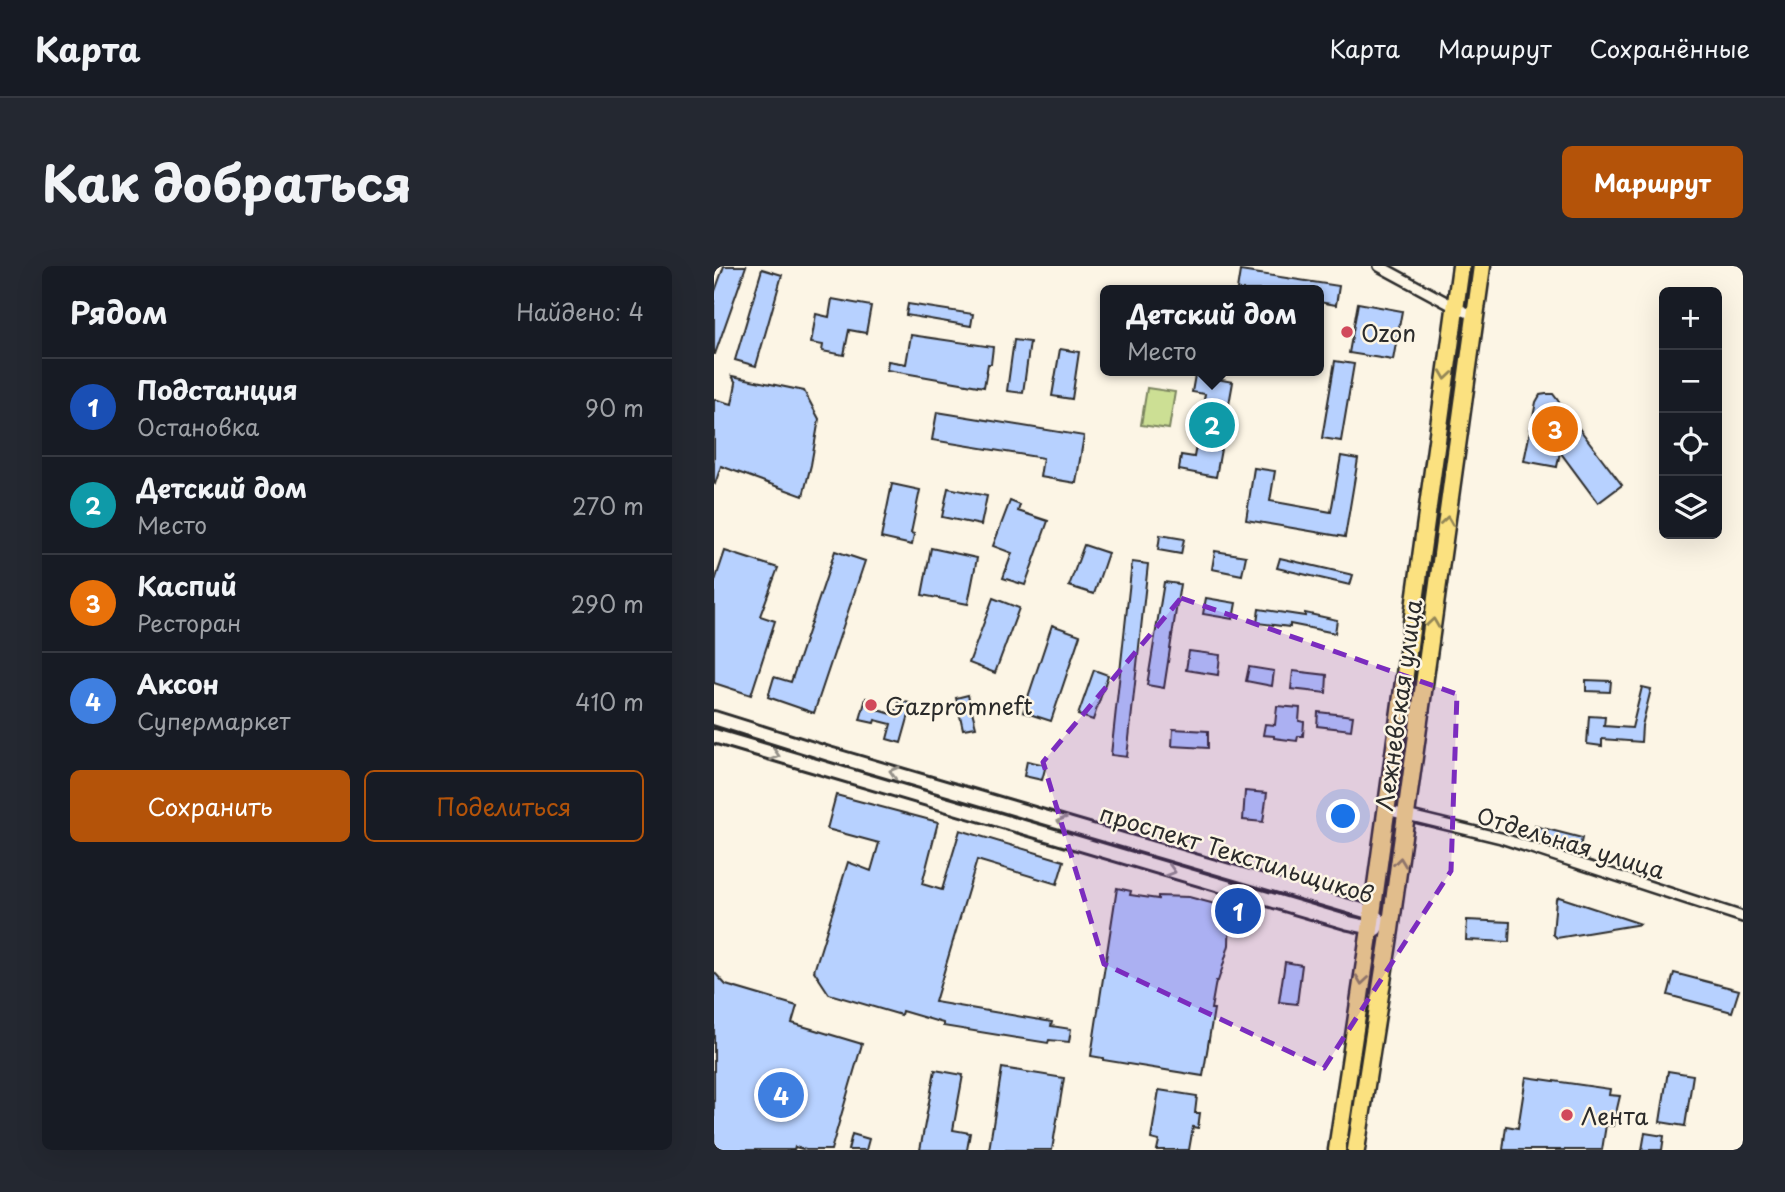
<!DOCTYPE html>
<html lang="ru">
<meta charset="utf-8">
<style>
body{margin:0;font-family:"Playpen Sans",sans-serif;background:#242831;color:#f1f3f6}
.controls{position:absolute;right:21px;top:21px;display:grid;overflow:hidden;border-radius:10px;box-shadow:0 7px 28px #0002}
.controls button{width:63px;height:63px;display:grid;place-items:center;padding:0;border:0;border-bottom:2px solid #363941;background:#171b24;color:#f1f3f6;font:35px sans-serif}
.you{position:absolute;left:630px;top:551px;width:24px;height:24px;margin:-18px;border:5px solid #fff;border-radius:50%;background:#1a73e8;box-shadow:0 0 0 10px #1a73e833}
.badge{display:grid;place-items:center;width:46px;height:46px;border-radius:50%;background:#b45309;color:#fff;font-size:23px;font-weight:700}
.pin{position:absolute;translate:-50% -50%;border:4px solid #fff;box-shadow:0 2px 7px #0006}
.popup{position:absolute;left:386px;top:19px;width:224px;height:91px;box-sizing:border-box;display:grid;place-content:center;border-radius:10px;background:#171b24;filter:drop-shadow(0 2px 5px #0005);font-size:23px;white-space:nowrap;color:#9ea1a6}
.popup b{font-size:26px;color:#f1f3f6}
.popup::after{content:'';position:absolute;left:50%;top:100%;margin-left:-14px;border:14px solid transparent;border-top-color:#171b24}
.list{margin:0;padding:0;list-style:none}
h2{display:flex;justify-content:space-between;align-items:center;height:91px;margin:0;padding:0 28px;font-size:30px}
h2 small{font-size:23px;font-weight:400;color:#9ea1a6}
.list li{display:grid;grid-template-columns:46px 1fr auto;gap:21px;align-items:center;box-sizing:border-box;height:98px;padding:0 28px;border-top:2px solid #363941}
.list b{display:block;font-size:26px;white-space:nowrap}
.list p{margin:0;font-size:23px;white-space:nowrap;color:#9ea1a6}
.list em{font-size:23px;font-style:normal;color:#9ea1a6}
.actions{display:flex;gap:14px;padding:21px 28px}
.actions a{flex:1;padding:16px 0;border:2px solid #b45309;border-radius:10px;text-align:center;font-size:24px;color:#b45309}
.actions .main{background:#b45309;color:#fff}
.icon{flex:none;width:38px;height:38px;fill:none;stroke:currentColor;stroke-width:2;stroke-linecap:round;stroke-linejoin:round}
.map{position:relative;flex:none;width:1029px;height:884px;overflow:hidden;border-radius:10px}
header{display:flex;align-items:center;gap:42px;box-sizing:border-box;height:98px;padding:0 35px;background:#171b24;border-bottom:2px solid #363941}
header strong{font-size:33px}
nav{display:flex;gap:38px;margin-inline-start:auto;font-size:24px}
.intro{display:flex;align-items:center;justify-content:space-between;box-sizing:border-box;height:168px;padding:0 42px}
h1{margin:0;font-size:49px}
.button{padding:18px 32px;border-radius:10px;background:#b45309;color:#fff;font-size:24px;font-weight:700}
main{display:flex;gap:42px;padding:0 42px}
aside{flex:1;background:#171b24;border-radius:10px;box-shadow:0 7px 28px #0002}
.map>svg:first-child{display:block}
.garden{fill:#ccdf94;stroke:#7c8560;stroke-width:2}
.building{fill:#b7d1ff;stroke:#2b2b2b;stroke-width:2}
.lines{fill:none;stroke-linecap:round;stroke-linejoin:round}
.street-casing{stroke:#2b2b2b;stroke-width:14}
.secondary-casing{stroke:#2b2b2b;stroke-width:18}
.highway-casing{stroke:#2b2b2b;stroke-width:21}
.street{stroke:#fcf5e5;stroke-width:9}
.secondary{stroke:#fcf5e5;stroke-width:12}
.highway{stroke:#fbe180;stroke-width:16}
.oneway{stroke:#938656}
.oneway2{stroke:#949088}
.marked{fill:#7b2cbf;fill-opacity:0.2;stroke:#7b2cbf;stroke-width:5;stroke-dasharray:14 9;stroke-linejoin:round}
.poi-dot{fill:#d1495b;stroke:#fcf5e5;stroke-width:2.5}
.labels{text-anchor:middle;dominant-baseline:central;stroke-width:5;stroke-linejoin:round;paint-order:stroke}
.poi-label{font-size:23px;fill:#2b2b2b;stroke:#fcf5e5;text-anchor:start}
.street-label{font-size:23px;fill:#2b2b2b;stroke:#fcf5e5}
</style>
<header>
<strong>Карта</strong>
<nav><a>Карта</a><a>Маршрут</a><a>Сохранённые</a></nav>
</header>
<div class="intro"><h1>Как добраться</h1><a class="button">Маршрут</a></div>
<main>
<aside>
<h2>Рядом<small>Найдено: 4</small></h2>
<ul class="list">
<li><span class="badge" style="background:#1a4fb4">1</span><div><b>Подстанция</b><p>Остановка</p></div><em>90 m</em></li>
<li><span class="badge" style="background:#0f9aa8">2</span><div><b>Детский дом</b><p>Место</p></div><em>270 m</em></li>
<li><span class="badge" style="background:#e8710a">3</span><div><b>Каспий</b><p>Ресторан</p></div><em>290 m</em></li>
<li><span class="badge" style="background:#3f7fe0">4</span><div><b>Аксон</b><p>Супермаркет</p></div><em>410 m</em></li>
</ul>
<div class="actions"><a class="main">Сохранить</a><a>Поделиться</a></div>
</aside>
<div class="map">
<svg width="1029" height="884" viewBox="0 0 1029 884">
<rect width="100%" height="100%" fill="#fcf5e5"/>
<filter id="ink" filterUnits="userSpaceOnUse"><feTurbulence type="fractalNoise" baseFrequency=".0143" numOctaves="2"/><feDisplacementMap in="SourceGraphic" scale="14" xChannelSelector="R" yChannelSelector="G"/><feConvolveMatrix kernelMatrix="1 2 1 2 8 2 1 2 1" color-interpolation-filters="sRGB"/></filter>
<g filter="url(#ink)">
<!-- garden -->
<path class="garden" d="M433 122 461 126 455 163 427 159Z"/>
<!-- building -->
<path class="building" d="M10 0H32L1 88H0V28Z
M48 3 68 9 42 100 21 94Z
M526 5 625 20 622 39 605 36V24H523Z
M118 33 157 40 152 67 135 64 130 89 108 85 109 79 97 77 102 48 115 51Z
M644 37 688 45 679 94 635 87Z
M194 38 259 48 257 60 192 49Z
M197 69 279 81 277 98H274L270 121 173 104 174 95 192 98Z
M300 74 316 76 309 127 293 125Z
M346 83 365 86 358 133 338 130Z
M621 95 640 98 627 175 608 172Z
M481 109 519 116 502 211 465 204 467 189 480 191 491 128 478 126Z
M18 110 90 125 105 153 97 199 89 230 7 200 1 218 0 217V133L18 138 22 117Z
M832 128H839L908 219 884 237 846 186 843 201 810 195 822 136 826 129Z
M223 146 370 170 362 217 326 211 329 192 218 174Z
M627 190 644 193 631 271 532 254 540 202 561 205 556 235 617 246Z
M178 218 206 224 197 267 200 268 198 279 167 272Z
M234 222 273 230 267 259 228 251Z
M296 235 306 239 304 245 334 255 311 319 289 312 298 287 279 280Z
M446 269 470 273 467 288 444 284Z
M370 279 394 287 380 328 355 320Z
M217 282 263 292 254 338 208 329Z
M11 285 64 302 46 350 61 355 37 429 0 417V318Z
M121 285 151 295 100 447 54 431 60 411 77 416Z
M501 285 532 290 528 309 498 303Z
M566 292 639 309 636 319 563 302Z
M418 296 434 298 413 491 397 489Z
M450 316 466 318 450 422 433 419Z
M279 332 305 342 281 407 255 397Z
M492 332 522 337 519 353 489 348Z
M545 343 591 350V347L623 354 621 367 576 358V361L543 357Z
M338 359 366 369 337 455 309 446Z
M475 385 506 389 504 409 472 404Z
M535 401 560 405 558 420 532 415Z
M380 404 394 409 379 454 364 449Z
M579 405 613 409 612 427 577 423Z
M872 414 897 415 896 426 872 425Z
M928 421 937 423 928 460 927 476 888 473V480L873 478 875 450 891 451 890 460 918 462Z
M254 429 262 461 249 463 242 432Z
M152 432 166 436 164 444 181 449 185 434 198 438 187 477 173 473 177 458 161 454 160 457 146 454Z
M563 440 586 442 585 455 590 456 589 470H584L583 475 560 472V470L549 469 551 458 561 459Z
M604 446 639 450 637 464 603 460Z
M459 463 494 465V482L458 480Z
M313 495 332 499 328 514 310 510Z
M531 525 553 527 549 556 529 554Z
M122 529 224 556 208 618 228 624 246 564 350 595 343 618 263 594 221 736 338 756 337 760 357 763 355 776 335 774 334 777 229 760V757L188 745 187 749 115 728 100 705 134 596 157 605 165 577 113 563Z
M821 560 868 572 865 585 819 571Z
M403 622 417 625 416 629 444 633V630L475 631 516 642 515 679 508 703 504 715H502L497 743H500L489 810 389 794V792L377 790Z
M845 631 927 658 843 672 839 668 842 633Z
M753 654 796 656 795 676 752 674Z
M571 696 588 699 583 738 565 736Z
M0 706 12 719 83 740 78 757 148 778 117 884H92L81 881 80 884H0Z
M960 707 1025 724 1018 746 954 729Z
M288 802 350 812 338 884H275Z
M221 804 249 809 239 864 256 867 253 884H206Z
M954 805 979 809 971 860 946 856Z
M812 811 896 823 895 829 906 830 899 860 892 859 888 884H789L792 860 804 862Z
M445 824 483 830 481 847H486L484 862 479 861 475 884H443L445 875 437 873Z
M931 867 950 870 948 884H928Z
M138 868 155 873 152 884H134Z"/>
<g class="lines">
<defs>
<path id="street" d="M665 0 741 41 761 50
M672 544 787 572 1029 651"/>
<path id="secondary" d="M0 452 115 488 658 647 676 664
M0 470 635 657 662 663"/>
<path id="highway" d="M623 884 656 663 747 0
M642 884 676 664 768 0"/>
</defs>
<!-- street casing -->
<use href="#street" class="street-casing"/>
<!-- secondary casing -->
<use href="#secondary" class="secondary-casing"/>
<!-- highway casing -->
<use href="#highway" class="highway-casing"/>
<!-- street -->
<use href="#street" class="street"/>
<!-- secondary -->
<use href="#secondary" class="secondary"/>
<!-- highway -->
<use href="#highway" class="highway"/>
</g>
<!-- one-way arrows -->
<defs><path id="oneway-chevron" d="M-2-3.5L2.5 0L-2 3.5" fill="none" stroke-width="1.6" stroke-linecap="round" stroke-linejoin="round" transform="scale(1.75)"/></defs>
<g class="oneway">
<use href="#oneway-chevron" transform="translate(732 109) rotate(98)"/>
<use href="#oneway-chevron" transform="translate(733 255) rotate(-82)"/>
<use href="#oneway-chevron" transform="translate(719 357) rotate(-82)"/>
<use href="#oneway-chevron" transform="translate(686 596) rotate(-83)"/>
<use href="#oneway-chevron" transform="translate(648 714) rotate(98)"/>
</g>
<g class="oneway2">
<use href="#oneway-chevron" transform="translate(61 489) rotate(17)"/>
<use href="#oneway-chevron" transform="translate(180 506) rotate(-164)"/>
<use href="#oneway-chevron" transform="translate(348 556) rotate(-164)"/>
<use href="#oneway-chevron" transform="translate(457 605) rotate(16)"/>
</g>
</g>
<!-- marked area -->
<path class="marked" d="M467 332 743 428 737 605 610 802 390 698 329 496Z"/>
<!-- markers -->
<g class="poi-dot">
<circle cx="633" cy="66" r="7"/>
<circle cx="157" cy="439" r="7"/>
<circle cx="853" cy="849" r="7"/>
</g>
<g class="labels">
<!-- poi labels -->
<g class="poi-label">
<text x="647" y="66">Ozon</text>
<text x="171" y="439">Gazpromneft</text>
<text x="867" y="849">Лента</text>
</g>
<!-- street labels -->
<g class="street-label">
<text transform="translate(684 439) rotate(-82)">Лежневская улица</text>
<text transform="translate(857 576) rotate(17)">Отдельная улица</text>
<text transform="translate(523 587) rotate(17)">проспект Текстильщиков</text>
</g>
</g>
</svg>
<div class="controls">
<button>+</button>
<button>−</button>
<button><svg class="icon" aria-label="locate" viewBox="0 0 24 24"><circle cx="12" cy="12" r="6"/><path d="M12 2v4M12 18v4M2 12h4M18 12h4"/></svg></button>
<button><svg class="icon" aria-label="layers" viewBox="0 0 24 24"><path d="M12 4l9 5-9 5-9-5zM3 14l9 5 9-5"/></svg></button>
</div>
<div class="you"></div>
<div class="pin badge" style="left:524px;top:645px;background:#1a4fb4">1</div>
<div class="pin badge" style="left:498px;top:159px;background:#0f9aa8">2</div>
<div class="popup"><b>Детский дом</b>Место</div>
<div class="pin badge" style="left:841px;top:163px;background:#e8710a">3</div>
<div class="pin badge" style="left:67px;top:829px;background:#3f7fe0">4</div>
</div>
</main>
